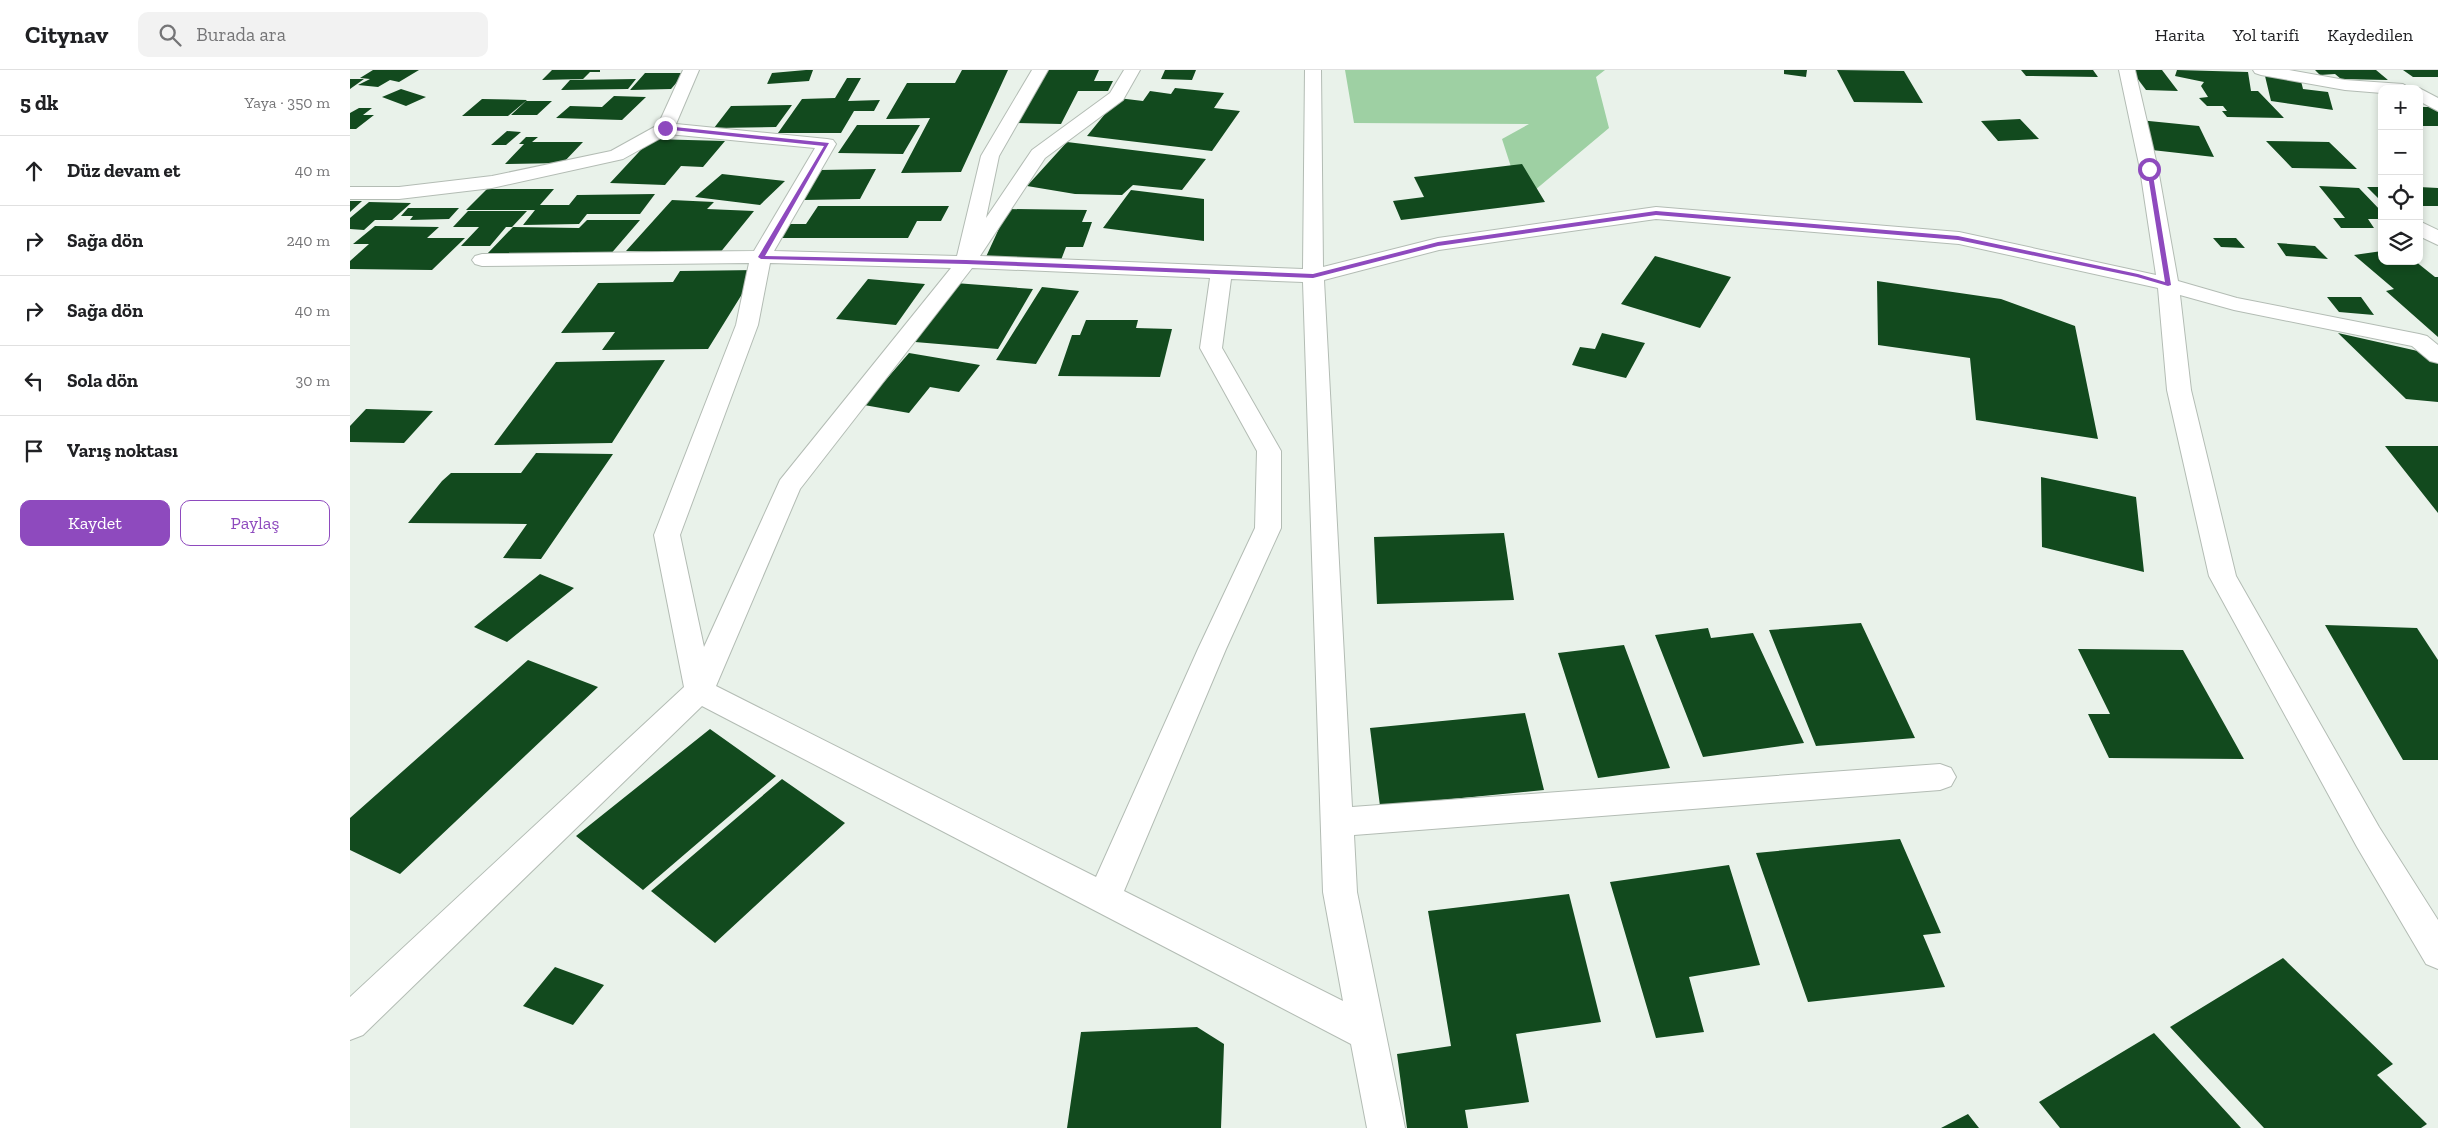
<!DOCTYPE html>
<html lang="tr">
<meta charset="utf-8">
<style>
body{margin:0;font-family:"Zilla Slab",serif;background:#f2f2f2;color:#202124}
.controls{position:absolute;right:15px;top:15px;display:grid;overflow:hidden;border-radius:10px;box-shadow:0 2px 8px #0003}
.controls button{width:45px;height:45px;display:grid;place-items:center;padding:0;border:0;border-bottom:1px solid #e0e0e0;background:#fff;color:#202124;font:25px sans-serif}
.stop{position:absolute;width:15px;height:15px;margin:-11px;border:4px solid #8e4abe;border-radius:50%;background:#fff}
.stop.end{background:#8e4abe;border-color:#fff;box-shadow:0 1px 5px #0008}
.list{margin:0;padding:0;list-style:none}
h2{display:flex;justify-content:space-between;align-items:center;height:65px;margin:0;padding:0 20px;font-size:21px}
h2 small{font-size:16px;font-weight:400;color:#757577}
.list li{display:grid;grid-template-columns:32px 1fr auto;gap:15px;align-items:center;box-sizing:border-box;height:70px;padding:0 20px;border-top:1px solid #e0e0e0}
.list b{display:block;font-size:19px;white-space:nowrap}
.list em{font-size:16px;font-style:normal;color:#757577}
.actions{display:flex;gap:10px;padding:15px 20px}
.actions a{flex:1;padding:11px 0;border:1px solid #8e4abe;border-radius:10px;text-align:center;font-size:18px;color:#8e4abe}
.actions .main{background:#8e4abe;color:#fff}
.icon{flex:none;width:28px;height:28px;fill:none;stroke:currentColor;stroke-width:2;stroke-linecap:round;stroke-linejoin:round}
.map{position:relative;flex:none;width:2088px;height:1058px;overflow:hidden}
header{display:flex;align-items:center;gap:30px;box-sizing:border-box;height:70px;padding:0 25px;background:#fff;border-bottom:1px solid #e0e0e0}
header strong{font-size:24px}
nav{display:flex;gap:28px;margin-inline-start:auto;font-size:18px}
.search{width:350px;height:45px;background:#f2f2f2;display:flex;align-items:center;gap:12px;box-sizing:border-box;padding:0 18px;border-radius:10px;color:#757577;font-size:19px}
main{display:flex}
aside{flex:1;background:#fff}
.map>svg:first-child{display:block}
.green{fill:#9ed0a3}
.building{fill:#124a1e}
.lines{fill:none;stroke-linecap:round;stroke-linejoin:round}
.minor-casing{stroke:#b3bcb4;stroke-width:2}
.minor{fill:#fff;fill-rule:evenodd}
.route{fill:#8e4abe}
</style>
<header>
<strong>Citynav</strong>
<div class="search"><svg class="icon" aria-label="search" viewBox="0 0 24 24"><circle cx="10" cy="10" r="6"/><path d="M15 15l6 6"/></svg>Burada ara</div>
<nav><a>Harita</a><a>Yol tarifi</a><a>Kaydedilen</a></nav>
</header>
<main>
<aside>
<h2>5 dk<small>Yaya · 350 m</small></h2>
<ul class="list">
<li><svg class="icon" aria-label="ahead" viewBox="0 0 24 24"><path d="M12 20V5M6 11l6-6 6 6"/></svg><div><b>Düz devam et</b></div><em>40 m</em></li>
<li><svg class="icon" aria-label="right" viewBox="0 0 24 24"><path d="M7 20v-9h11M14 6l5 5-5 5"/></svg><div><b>Sağa dön</b></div><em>240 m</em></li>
<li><svg class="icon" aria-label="right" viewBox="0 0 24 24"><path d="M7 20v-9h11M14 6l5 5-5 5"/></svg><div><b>Sağa dön</b></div><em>40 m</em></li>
<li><svg class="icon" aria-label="left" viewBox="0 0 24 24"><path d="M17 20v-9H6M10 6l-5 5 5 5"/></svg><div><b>Sola dön</b></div><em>30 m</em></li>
<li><svg class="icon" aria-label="arrive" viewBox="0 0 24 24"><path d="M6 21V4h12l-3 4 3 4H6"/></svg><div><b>Varış noktası</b></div></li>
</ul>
<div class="actions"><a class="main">Kaydet</a><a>Paylaş</a></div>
</aside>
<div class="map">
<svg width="2088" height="1058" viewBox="0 0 2088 1058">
<rect width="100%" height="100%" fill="#e9f2ea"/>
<!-- green -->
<path class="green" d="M995 0H1255L1246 7 1259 58 1172 131 1152 69 1179 54 1004 53Z"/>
<!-- building -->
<path class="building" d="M23 0H69L49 12 40 10 28 17 8 15 20 9 10 8Z
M202 0H250V2H240L233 9 192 10Z
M456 0H463L459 11 417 14 422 3Z
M612 0H658L611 102 551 103 580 48 536 49 557 13H605Z
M696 0H749L744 11H763L758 21H728L711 54 667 53Z
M815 0H846L842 10 811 9Z
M1434 0H1457L1456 7 1434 4Z
M1487 0 1554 1 1573 33 1504 32Z
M1671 0H1743L1748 7 1676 6Z
M1781 0H1812L1828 21 1796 20Z
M1827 0 1898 2 1901 21H1908L1934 48 1877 47 1872 41H1877L1873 36H1857L1849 28 1858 27 1851 16 1854 12 1825 6Z
M1965 0H2026L2038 10 1991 9 1985 4 1970 5Z
M2053 0H2088V7H2063Z
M295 3H335L321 19 280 20Z
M1915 6 1951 11 1953 19 1978 22 1983 40 1921 31Z
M497 8H511L498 31 530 30 524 41H504L491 63H428L452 29 485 28Z
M0 9H14L0 19Z
M286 9 278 19 211 20 220 10Z
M825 18 874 23 864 38 890 41 862 81 737 66 768 28 793 31 800 21 821 24Z
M51 19 76 27 56 36 32 27Z
M264 26 296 27 272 50 206 48 220 36 252 37Z
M132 29 177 30 158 46H112Z
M176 31H202L187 45H161Z
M442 35 426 57 364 58 381 36Z
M2069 37H2083L2088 41V56H2069Z
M9 38H22L13 45H24L6 59H0V43Z
M1670 49 1689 69 1648 71 1631 51Z
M1789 50 1849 56 1864 87 1802 80Z
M507 55H570L553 84 488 83Z
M157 61 171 62 156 75H141Z
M176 67H188L182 72H233L213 93 155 94 174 74H169Z
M301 69 375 71 353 97 331 96 315 115 260 113Z
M1916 71 1979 72 2007 99 1942 98Z
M717 72 856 89 832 120 783 115 772 125 725 124 677 116Z
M1172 94 1195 132 1051 150 1043 131 1074 127 1064 107Z
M526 99 510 129 453 130 471 100Z
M372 104 435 111 410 135 345 127Z
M1969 116 2009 118 2032 142V149H2018L2024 158H1991L1983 148H1995Z
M2017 117H2032V132Z
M2069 117 2088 118V136H2069Z
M137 119H204L190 135H219L227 125 305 124 290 144H237L229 154 173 155 185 140H116Z
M781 120 854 129V171L753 158Z
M322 130 364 132 357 139 404 141 369 184 276 181Z
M0 131H12L0 142Z
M19 132 61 133 42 150H25L14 160 0 159V148Z
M468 136H599L591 151H567L558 168H431L440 154H456Z
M58 138H109L99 149 60 150 63 146H51Z
M658 139 737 140 732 152H742L733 177H716L711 190 635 189Z
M118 141H177L162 157H156L140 176H111L129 157H103Z
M237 150H290L259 186 137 184 163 157 229 158Z
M25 156 89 157 77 168H115L82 200 0 199V191L19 174H3Z
M1863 168H1886L1895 178 1871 177Z
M1927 173 1965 176 1978 189 1936 186Z
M2032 181V191H2065L2085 207H2088V267L2036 221 2044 219 2004 185Z
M1305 186 1381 207 1350 258 1271 234Z
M407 200 358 279 252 280 265 262 211 263 248 213 323 212 330 201Z
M518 209 575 214 546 255 486 249Z
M1527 211 1651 229 1725 256 1748 369 1626 350 1620 288 1528 275Z
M605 213 683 219 648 279 565 272Z
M692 217 729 221 686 294 646 290Z
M1977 227H2011L2024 245 1989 242Z
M736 250H788L786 258 822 259 810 307 708 306 722 265H730Z
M1252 263 1295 273 1276 308 1222 295 1230 277 1245 279Z
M1988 263 2081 284 2088 290V332L2056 329Z
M559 283 630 295 609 322 580 317 559 343 514 335Z
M315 290 262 373 144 375 206 292Z
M16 339 83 341 54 373 0 372V356Z
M2035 376H2088V443Z
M186 383 263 384 191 489 153 488 177 454 58 453 92 411 101 403H171Z
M1691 407 1786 427 1794 502 1692 477Z
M1154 463 1164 530 1027 534 1024 467Z
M190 504 224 518 157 572 124 557Z
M1511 553 1565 668 1466 676 1419 560Z
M1975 555 2067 558 2088 590V690H2053Z
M1358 558 1361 568 1403 563 1454 673 1353 687 1305 565Z
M1274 575 1320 698 1248 708 1208 583Z
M1728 579 1833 580 1894 689 1759 688 1738 644H1760Z
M178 590 248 617 50 804 0 780V748Z
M1175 643 1194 720 1030 736 1020 658Z
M360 659 426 706 293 820 226 766Z
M432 709 495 753 365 873 301 821Z
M1550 769 1591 863 1573 865 1595 917 1458 932 1406 783Z
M1379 795 1410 895 1339 907 1354 962 1306 968 1260 812Z
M1219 824 1251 952 1166 964 1179 1032 1115 1040 1118 1058H1057L1047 984 1101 976 1078 841Z
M1933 888 2043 994 2027 1005 2077 1054 2071 1058H1914L1820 957Z
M205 897 254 915 223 955 173 936Z
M847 957 874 974 871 1058H717L731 962Z
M1804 963 1891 1058H1710L1689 1032Z
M1618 1044 1629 1058H1591Z"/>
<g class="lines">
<defs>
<path id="minor" d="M333 0H349L326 54 477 69 483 70 486 74 424 181 607 186 631 86 682 0H698L649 86 636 148 682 80 760 23 774 0H790L773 30 695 88 630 186 953 199 955 0H971L973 197 1088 168 1306 137 1609 162 1806 205 1790 99 1769 0H1785L1808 99 1828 211 1887 228 2069 264 2077 266 2088 275V293L2080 291 2062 276 1884 240 1830 225 1841 320 1886 506 2029 757 2088 850V899L2076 894 2007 777 1859 506 1817 320 1808 218 1609 174 1306 149 1089 180 974 210 1002 737 1590 694 1601 698 1606 707 1601 716 1590 720 1004 765 1007 822 1055 1058H1017L1001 974 352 636 13 965 0 970V927L334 617 304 465 386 255 399 193 132 196 125 194 122 190 125 186 132 184 404 181 465 78 318 64 273 89 142 118 49 129H0V117H49L142 106 261 81 308 55ZM420 193 601 198 430 410 354 577 330 465 408 255ZM622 198 860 208 850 278 907 381 905 458 848 579 746 807 366 616 450 419ZM881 209 953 212 973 822 993 931 774 821 876 579 931 458V381L872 278Z
M1903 0H1939L1995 10 2053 14 2061 19H2032V23L1995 20 1911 5 1905 3Z
M2069 18 2088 28V41L2069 31V19H2066Z
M2069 151 2088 160V175L2069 166Z"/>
</defs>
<!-- minor casing -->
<use href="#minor" class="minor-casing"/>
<!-- minor -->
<use href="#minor" class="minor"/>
</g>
<!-- route -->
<path class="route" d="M315 56 479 73 415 186 616 190 963 204 1088 172 1306 141 1608 166 1788 204 1815 212 1797 99 1799 97 1802 99 1821 215 1818 216 1787 207 1608 170 1306 145 1088 176 963 208 616 194 411 189 408 187 474 76 313 59Z"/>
</svg>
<div class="controls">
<button>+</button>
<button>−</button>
<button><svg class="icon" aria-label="locate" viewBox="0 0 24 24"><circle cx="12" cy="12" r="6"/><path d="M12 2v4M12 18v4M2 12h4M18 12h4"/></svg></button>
<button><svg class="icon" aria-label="layers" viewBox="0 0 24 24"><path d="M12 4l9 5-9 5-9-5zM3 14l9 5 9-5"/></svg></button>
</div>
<div class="stop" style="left:1799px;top:99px"></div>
<div class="stop end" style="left:315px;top:58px"></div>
</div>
</main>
